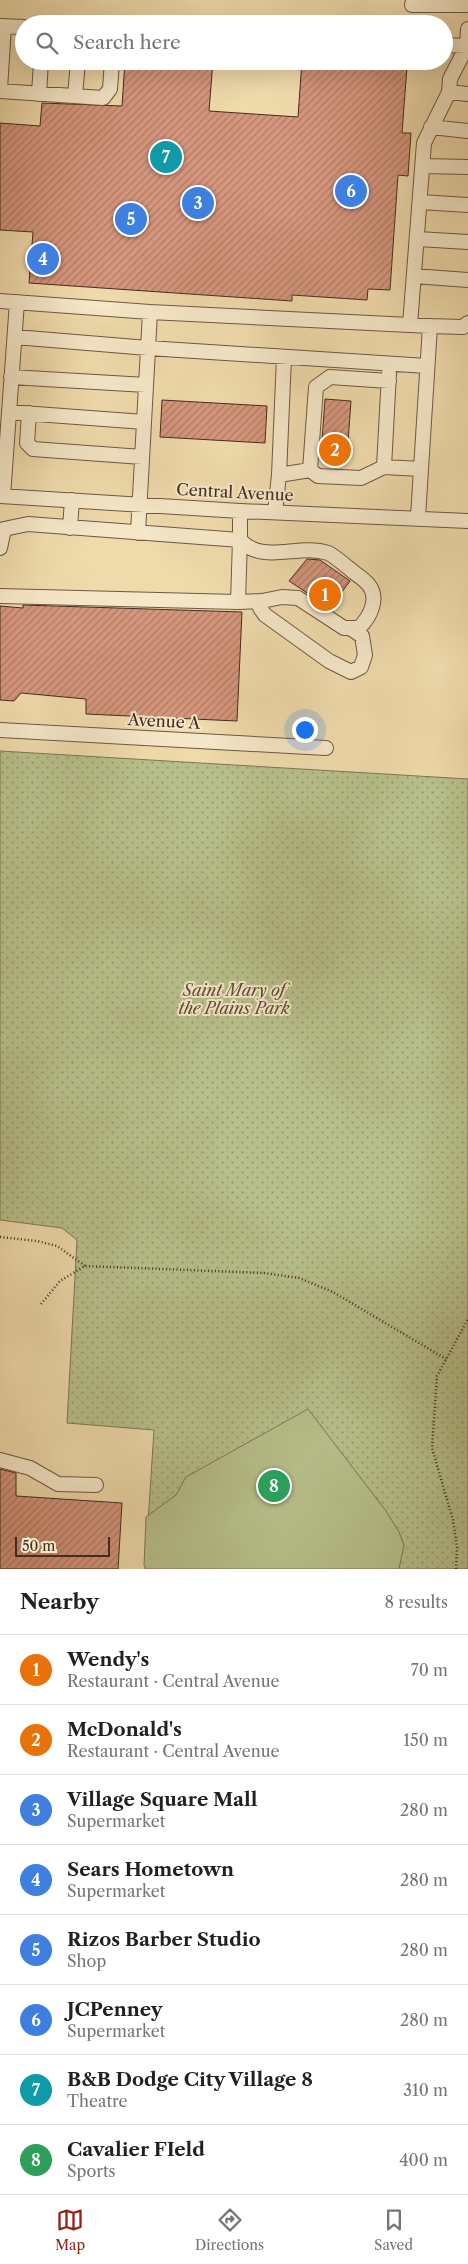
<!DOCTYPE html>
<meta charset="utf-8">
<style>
body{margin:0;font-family:"Libre Caslon Text",serif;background:#f6f6f6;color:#202124}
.scale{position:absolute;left:15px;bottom:12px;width:95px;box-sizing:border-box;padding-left:5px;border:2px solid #452b21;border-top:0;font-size:14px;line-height:18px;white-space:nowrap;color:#452b21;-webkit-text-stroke:4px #f5e7c8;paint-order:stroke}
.you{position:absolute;left:304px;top:729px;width:18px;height:18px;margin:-12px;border:4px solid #fff;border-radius:50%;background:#1a73e8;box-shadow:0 0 0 8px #1a73e833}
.badge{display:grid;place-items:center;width:32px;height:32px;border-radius:50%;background:#8f2418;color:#fff;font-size:16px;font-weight:700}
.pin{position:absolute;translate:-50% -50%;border:2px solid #fff;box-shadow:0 1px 5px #0006}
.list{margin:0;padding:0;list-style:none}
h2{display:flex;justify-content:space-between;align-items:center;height:65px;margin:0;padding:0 20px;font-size:21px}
h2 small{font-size:16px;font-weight:400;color:#757577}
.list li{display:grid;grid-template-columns:32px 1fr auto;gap:15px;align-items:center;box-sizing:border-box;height:70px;padding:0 20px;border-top:1px solid #e0e0e0}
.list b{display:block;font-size:19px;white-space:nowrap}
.list p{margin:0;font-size:16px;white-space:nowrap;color:#757577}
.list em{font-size:16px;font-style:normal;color:#757577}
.icon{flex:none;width:28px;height:28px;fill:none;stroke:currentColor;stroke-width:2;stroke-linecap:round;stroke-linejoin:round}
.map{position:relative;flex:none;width:468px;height:1569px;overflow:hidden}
.search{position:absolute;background:#fff;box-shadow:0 5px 20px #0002;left:15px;right:15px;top:15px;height:55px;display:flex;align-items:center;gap:12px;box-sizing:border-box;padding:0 18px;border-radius:28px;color:#757577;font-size:19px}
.sheet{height:625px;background:#fff}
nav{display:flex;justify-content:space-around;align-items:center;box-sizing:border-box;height:70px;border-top:1px solid #e0e0e0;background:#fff;font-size:14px;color:#757577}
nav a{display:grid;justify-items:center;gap:2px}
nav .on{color:#8f2418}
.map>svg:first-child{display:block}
.grass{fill:url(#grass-dots);stroke:#7e7656}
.pitch{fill:#b7c08b;stroke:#7e7656}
.building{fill:url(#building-hatch);stroke:#452b21}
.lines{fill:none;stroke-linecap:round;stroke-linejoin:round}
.minor-casing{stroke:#705744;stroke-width:16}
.path{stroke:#452b21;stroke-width:2.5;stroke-dasharray:1 2.5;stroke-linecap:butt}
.minor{stroke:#f5e7c8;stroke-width:14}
.labels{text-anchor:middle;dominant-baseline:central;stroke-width:4;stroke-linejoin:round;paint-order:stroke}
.street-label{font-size:16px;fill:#452b21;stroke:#f5e7c8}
.park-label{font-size:16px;font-style:italic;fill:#5c4936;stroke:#f5e7c8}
</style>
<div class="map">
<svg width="468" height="1569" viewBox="0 0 468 1569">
<defs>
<pattern id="grass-dots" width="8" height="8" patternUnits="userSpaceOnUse" patternTransform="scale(1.25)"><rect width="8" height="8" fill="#b7c08b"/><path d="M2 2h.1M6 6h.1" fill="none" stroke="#979c71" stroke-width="1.8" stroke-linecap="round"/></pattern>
<pattern id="building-hatch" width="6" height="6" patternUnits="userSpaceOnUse" patternTransform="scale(1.25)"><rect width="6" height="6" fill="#d6967d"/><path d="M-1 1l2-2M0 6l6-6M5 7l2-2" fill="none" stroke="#af7b66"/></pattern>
</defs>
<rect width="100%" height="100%" fill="#efdaab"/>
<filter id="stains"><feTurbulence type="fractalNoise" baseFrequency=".004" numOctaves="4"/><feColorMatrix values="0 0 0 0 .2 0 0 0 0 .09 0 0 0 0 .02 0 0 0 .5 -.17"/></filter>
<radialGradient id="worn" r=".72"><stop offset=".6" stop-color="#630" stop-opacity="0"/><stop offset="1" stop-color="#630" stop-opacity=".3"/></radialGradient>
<!-- grass -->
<path class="grass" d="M0 751 468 779V1569H145L154 1430 67 1423 77 1240 62 1228 0 1220Z"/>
<!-- pitch -->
<path class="pitch" d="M308 1409 386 1511 399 1532 404 1545 399 1569H147L144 1566 146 1517 176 1495 186 1477Z"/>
<!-- building -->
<path class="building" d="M125 61H213L209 111 298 117 302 61 407 67 402 133H411L408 176 398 175 390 290 368 289 367 300 292 295V301L29 283 33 232 0 230V123L40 126 42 103 122 106Z
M325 399 351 401 347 456 321 454Z
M162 400 267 406 265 443 160 437Z
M307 559 320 560 350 581 330 608 289 581Z
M23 605 242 612 237 721 86 714V699L21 693 14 701 0 700V606L23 608Z
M0 1469 16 1473V1496L122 1503 118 1569H0Z"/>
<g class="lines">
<defs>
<path id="minor" d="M413 0 412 5H468
M0 26 24 27
M444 45 467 46
M0 89 4 26
M0 91 103 98 110 89 112 61
M449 92 468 94
M39 94 41 61
M75 96 78 61
M431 127 468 131
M423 166 468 167
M420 202 468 205
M418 239 468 242
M414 276 468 280
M0 301 150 312 430 326 463 327 468 323
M410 325 424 143 449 92 450 79 467 46 468 29
M15 337 148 348 427 366
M11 377 146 385
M389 381 330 377 316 387 310 470 318 476 361 478 384 467 421 469
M9 412 144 422
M29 413 27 443 33 449 142 457
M384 467 389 373
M279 475 284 357
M0 496 240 511 468 521
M3 496 17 302
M275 512 279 475 310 470
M418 517 430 326
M70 528 72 500
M138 533 150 312
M0 548 4 529 28 524 240 540 238 602 262 601 282 597 298 598 344 628H359C370 617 380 598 368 584 363 578 355 574 350 569 343 564 335 556 328 553 298 543 263 565 240 540V511
M0 596 238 602
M261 601 260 608 265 615 329 661 351 672 361 667 365 655 362 636 350 628
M0 730 326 748
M0 1460 30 1468 58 1484 96 1485"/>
</defs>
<!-- minor casing -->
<use href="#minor" class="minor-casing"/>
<!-- path -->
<path class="path" d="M0 1237 37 1241 57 1246 85 1266
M41 1304 60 1281 85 1266 264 1273 299 1278 333 1292 446 1359
M456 1569 457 1547 453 1520 432 1448 437 1376 468 1319"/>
<!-- minor -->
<use href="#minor" class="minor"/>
</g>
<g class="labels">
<!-- street labels -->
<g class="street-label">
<text transform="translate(235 492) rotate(3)">Central Avenue</text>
<text transform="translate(164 721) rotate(3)">Avenue A</text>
</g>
<!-- park labels -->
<g class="park-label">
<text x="234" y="990">Saint Mary of<tspan x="234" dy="18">the Plains Park</tspan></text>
</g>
</g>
<rect width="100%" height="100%" filter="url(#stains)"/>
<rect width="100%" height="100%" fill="url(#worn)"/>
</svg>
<div class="scale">50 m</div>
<div class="you"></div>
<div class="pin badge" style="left:325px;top:595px;background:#e8710a">1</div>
<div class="pin badge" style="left:335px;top:450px;background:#e8710a">2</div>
<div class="pin badge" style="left:198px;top:203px;background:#3f7fe0">3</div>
<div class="pin badge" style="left:43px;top:259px;background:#3f7fe0">4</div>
<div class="pin badge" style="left:131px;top:219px;background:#3f7fe0">5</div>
<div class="pin badge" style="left:351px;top:191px;background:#3f7fe0">6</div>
<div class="pin badge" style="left:166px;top:157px;background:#0f9aa8">7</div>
<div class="pin badge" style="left:274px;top:1486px;background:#2e9e5b">8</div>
<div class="search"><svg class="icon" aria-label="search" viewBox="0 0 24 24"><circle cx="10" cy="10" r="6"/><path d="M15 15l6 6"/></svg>Search here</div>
</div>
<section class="sheet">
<h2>Nearby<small>8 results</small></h2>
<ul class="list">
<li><span class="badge" style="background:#e8710a">1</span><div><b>Wendy's</b><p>Restaurant · Central Avenue</p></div><em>70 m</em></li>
<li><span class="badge" style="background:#e8710a">2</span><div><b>McDonald's</b><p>Restaurant · Central Avenue</p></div><em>150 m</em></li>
<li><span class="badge" style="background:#3f7fe0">3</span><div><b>Village Square Mall</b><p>Supermarket</p></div><em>280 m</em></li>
<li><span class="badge" style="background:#3f7fe0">4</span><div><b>Sears Hometown</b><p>Supermarket</p></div><em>280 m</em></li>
<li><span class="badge" style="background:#3f7fe0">5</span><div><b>Rizos Barber Studio</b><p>Shop</p></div><em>280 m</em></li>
<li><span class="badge" style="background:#3f7fe0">6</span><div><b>JCPenney</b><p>Supermarket</p></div><em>280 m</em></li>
<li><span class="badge" style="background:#0f9aa8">7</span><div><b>B&amp;B Dodge City Village 8</b><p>Theatre</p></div><em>310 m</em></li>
<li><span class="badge" style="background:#2e9e5b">8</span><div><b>Cavalier FIeld</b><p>Sports</p></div><em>400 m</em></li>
</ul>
</section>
<nav>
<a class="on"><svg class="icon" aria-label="map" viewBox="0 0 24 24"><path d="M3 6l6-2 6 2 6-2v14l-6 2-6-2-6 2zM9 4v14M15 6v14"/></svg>Map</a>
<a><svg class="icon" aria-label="directions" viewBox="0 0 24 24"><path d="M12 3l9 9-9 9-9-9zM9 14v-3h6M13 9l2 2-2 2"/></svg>Directions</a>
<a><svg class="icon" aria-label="saved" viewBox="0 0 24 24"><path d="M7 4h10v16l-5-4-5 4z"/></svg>Saved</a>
</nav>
